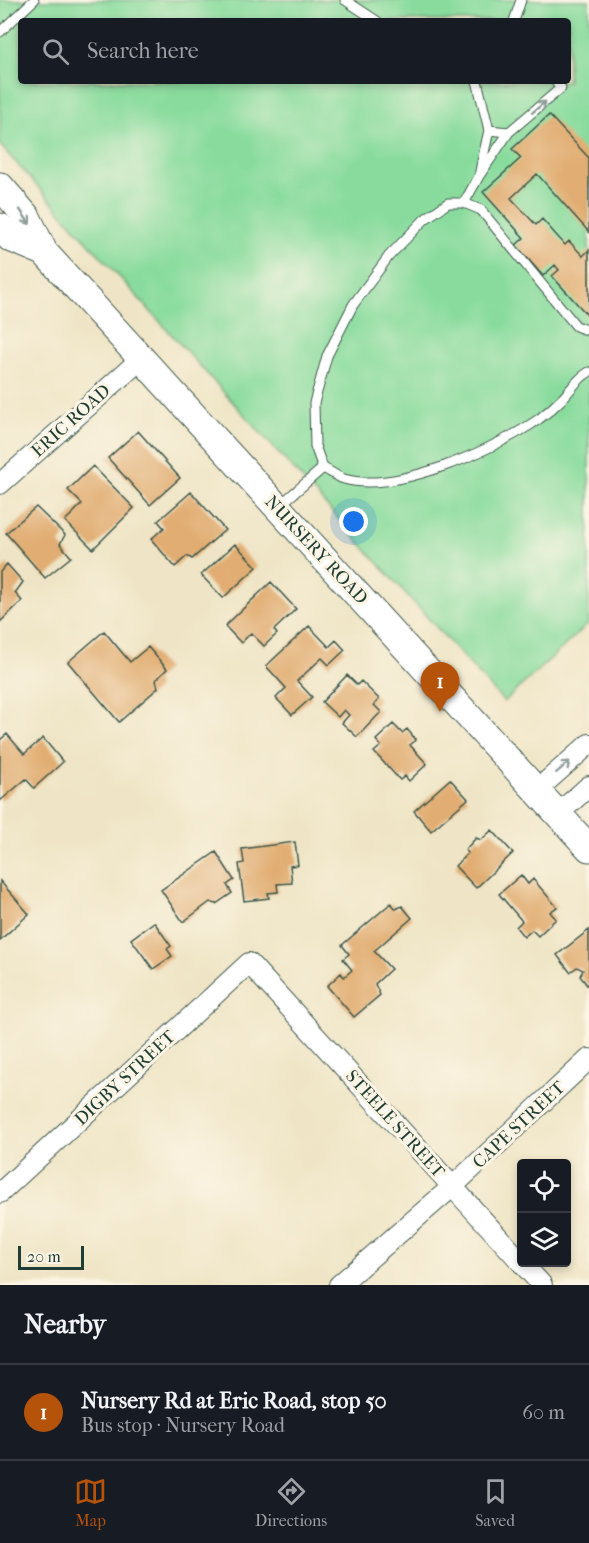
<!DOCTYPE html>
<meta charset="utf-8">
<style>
body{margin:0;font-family:"IM FELL French Canon",serif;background:#20242c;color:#f1f3f6}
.controls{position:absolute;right:18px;bottom:18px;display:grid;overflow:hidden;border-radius:6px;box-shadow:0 3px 9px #0003}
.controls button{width:54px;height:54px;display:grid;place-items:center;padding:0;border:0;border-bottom:2px solid #363941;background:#171b24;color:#f1f3f6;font:30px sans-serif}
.scale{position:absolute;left:18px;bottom:15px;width:66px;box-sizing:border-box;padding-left:6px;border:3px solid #1f3d34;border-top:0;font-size:16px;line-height:21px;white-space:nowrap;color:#1f3d34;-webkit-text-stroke:4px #fcf5e5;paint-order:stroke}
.you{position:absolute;left:354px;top:522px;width:21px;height:21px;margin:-15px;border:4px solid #fff;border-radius:50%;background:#1a73e8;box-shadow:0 0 0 9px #1a73e833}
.badge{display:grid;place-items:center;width:39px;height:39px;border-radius:50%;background:#b45309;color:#fff;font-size:20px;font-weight:700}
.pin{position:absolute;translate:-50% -50px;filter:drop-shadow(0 2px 3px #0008)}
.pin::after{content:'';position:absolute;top:32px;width:21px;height:18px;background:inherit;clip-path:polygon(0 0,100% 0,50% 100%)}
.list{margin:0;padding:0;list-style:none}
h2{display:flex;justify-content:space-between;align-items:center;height:78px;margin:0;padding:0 24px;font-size:26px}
h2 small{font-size:20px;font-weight:400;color:#9ea1a6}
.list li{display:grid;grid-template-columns:39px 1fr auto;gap:18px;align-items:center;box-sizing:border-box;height:96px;padding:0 24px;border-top:2px solid #363941}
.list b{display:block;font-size:22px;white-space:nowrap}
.list p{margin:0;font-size:20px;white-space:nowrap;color:#9ea1a6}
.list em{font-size:20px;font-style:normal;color:#9ea1a6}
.icon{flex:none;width:33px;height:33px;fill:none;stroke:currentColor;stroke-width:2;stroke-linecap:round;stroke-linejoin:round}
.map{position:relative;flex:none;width:589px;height:1285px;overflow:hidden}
.search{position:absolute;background:#171b24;box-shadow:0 3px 9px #0003;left:18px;right:18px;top:18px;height:66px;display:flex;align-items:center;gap:15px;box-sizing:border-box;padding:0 21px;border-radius:6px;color:#9ea1a6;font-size:22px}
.sheet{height:174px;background:#171b24}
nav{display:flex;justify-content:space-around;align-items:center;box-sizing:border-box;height:84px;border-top:2px solid #363941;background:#171b24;font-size:16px;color:#9ea1a6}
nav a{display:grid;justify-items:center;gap:3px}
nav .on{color:#b45309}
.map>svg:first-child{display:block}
.green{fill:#88db9d;stroke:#548c68;stroke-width:1.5;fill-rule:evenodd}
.building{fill:#e1ad72}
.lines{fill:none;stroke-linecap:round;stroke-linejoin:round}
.lane-casing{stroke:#3e564a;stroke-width:11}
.street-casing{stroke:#3e564a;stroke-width:22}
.secondary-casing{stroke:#3e564a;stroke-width:29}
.lane{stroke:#fff;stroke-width:9}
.street{stroke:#fff;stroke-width:20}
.secondary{stroke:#fff;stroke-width:27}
.oneway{stroke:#8f9e9a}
.labels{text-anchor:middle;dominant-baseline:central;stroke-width:6;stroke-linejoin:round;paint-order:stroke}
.street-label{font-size:18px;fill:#1f3d34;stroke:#fcf5e5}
</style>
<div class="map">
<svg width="589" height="1285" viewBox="0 0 589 1285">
<rect width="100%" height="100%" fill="#fcf5e5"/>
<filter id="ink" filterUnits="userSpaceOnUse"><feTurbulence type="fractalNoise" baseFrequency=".0167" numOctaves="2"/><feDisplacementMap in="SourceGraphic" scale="12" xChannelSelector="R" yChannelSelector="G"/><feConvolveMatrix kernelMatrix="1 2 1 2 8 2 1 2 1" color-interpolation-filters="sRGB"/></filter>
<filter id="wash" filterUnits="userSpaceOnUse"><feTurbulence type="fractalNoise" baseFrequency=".008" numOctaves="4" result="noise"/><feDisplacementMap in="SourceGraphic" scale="24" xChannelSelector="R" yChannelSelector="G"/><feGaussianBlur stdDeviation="1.35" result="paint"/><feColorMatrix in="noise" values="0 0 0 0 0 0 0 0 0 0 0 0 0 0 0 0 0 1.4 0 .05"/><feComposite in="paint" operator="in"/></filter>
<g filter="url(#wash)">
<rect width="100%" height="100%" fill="#efe5c6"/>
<!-- green -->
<path class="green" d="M0 0H589V623L504 702 0 145ZM21 21H568V81H21Z"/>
<g id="blocks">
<!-- building -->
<path class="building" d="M549 115 589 158V232L537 174 511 198 536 225 542 219 565 245 569 241 583 256 589 250V317L552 276 559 270 555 265 543 276 516 245 524 238 483 192 521 158 512 149Z
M138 431 180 478 150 505 108 458Z
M93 466 134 508 93 549 65 521 82 504 68 490Z
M191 492 225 530 192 559 187 556 175 567 151 539 164 528 158 521Z
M36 507 65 535 60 544 71 557 45 578 6 533Z
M235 544 257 567 223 598 201 575Z
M7 564 23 582 15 593 22 601 0 622V572Z
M271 582 296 609 274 630 277 634 264 646 251 633 241 643 225 626Z
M309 626 329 647 336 640 345 650 329 665 322 658 297 681 312 697 292 715 276 698 286 688 266 666Z
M104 631 130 662 148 647 167 669 156 680 158 688 119 722 68 662Z
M347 675 357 685 361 681 379 699 374 705 381 712 357 737 342 723 349 715 344 710 338 717 322 702Z
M393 724 402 733 407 729 416 740 410 745 427 764 409 781 405 776 400 780 374 752 381 746 376 740Z
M7 734 24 754 43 738 63 762 34 788 26 779 0 801V740Z
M450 779 468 799 431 831 414 811Z
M492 830 513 853 476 888 455 866 468 853 465 850 476 838 481 840Z
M295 842 298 865 290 866 292 883 277 884 278 892 268 893 269 898 244 901 239 864 244 863 242 849Z
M216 852 234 880 227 885 232 893 216 904 210 902 183 922 161 890Z
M521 875 528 884 533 879 557 907 550 912 556 919 538 936 532 930 524 937 516 927 522 921 499 894Z
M0 881 29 914 0 940Z
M391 903 396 909 402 906 412 918 374 951 391 969 375 984 380 995 354 1017 327 986 341 973 344 977 352 970 343 959 349 954 342 945Z
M154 922 171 946 167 949 172 956 153 969 131 939Z
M589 930V983L587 985 580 976 583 970 577 967 570 972 557 955Z"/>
</g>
</g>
<g filter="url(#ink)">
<use href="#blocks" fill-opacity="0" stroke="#3e564a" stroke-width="1.5"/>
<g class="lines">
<defs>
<path id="lane" d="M345 0 377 21
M514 21 521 0
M0 32 34 0
M477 81 489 130 480 171
M509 132 561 88 555 81
M464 203 479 176 509 132 489 130
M323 468C330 471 337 477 344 479 396 494 496 449 539 419 547 413 556 405 563 398 572 388 578 378 589 372
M279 506 323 468 315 446 314 403 327 356 353 305 389 256 425 219 448 203H464L481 210 576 326 589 331"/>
<path id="street" d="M0 484 141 359
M537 790 589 744
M558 814 589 786
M0 1193 249 963 542 1285
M339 1285 452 1187 589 1059"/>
<path id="secondary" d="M0 186 27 217 44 252 589 848
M0 227 10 238 44 252"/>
</defs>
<!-- lane casing -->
<use href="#lane" class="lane-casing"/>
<!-- street casing -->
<use href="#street" class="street-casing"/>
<!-- secondary casing -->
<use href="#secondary" class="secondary-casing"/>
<!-- lane -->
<use href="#lane" class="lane"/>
<!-- street -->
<use href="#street" class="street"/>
<!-- secondary -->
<use href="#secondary" class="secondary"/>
</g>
<!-- one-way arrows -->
<defs><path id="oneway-shaft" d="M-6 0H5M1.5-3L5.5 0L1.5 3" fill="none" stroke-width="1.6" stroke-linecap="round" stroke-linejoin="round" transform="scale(1.5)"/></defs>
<g class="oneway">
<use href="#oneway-shaft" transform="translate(539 107) rotate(-40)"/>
<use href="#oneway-shaft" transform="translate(25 217) rotate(56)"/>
<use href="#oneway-shaft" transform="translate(563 767) rotate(-41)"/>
</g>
</g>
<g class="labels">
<!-- street labels -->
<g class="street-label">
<text transform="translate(71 421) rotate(-42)">ERIC ROAD</text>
<text transform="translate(316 550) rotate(47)">NURSERY ROAD</text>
<text transform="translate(125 1078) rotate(-43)">DIGBY STREET</text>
<text transform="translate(395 1124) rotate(48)">STEELE STREET</text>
<text transform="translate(519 1125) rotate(-43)">CAPE STREET</text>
</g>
</g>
</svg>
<div class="controls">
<button><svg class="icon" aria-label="locate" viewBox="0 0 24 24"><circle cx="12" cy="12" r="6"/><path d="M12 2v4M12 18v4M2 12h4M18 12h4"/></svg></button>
<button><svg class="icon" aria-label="layers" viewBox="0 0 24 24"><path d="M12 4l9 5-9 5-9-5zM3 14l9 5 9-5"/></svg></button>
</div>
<div class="scale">20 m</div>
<div class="you"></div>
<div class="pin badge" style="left:440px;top:712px">1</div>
<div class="search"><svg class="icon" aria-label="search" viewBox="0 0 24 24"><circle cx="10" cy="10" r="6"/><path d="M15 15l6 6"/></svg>Search here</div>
</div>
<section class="sheet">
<h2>Nearby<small></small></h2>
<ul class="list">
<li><span class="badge">1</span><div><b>Nursery Rd at Eric Road, stop 50</b><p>Bus stop · Nursery Road</p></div><em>60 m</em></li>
</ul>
</section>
<nav>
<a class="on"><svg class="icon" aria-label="map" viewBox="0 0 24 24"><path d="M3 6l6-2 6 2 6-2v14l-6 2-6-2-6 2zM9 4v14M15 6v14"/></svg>Map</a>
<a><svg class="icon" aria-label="directions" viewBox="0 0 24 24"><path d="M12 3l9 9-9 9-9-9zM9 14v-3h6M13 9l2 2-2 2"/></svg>Directions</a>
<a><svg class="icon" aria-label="saved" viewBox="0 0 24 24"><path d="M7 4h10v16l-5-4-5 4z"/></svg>Saved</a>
</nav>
